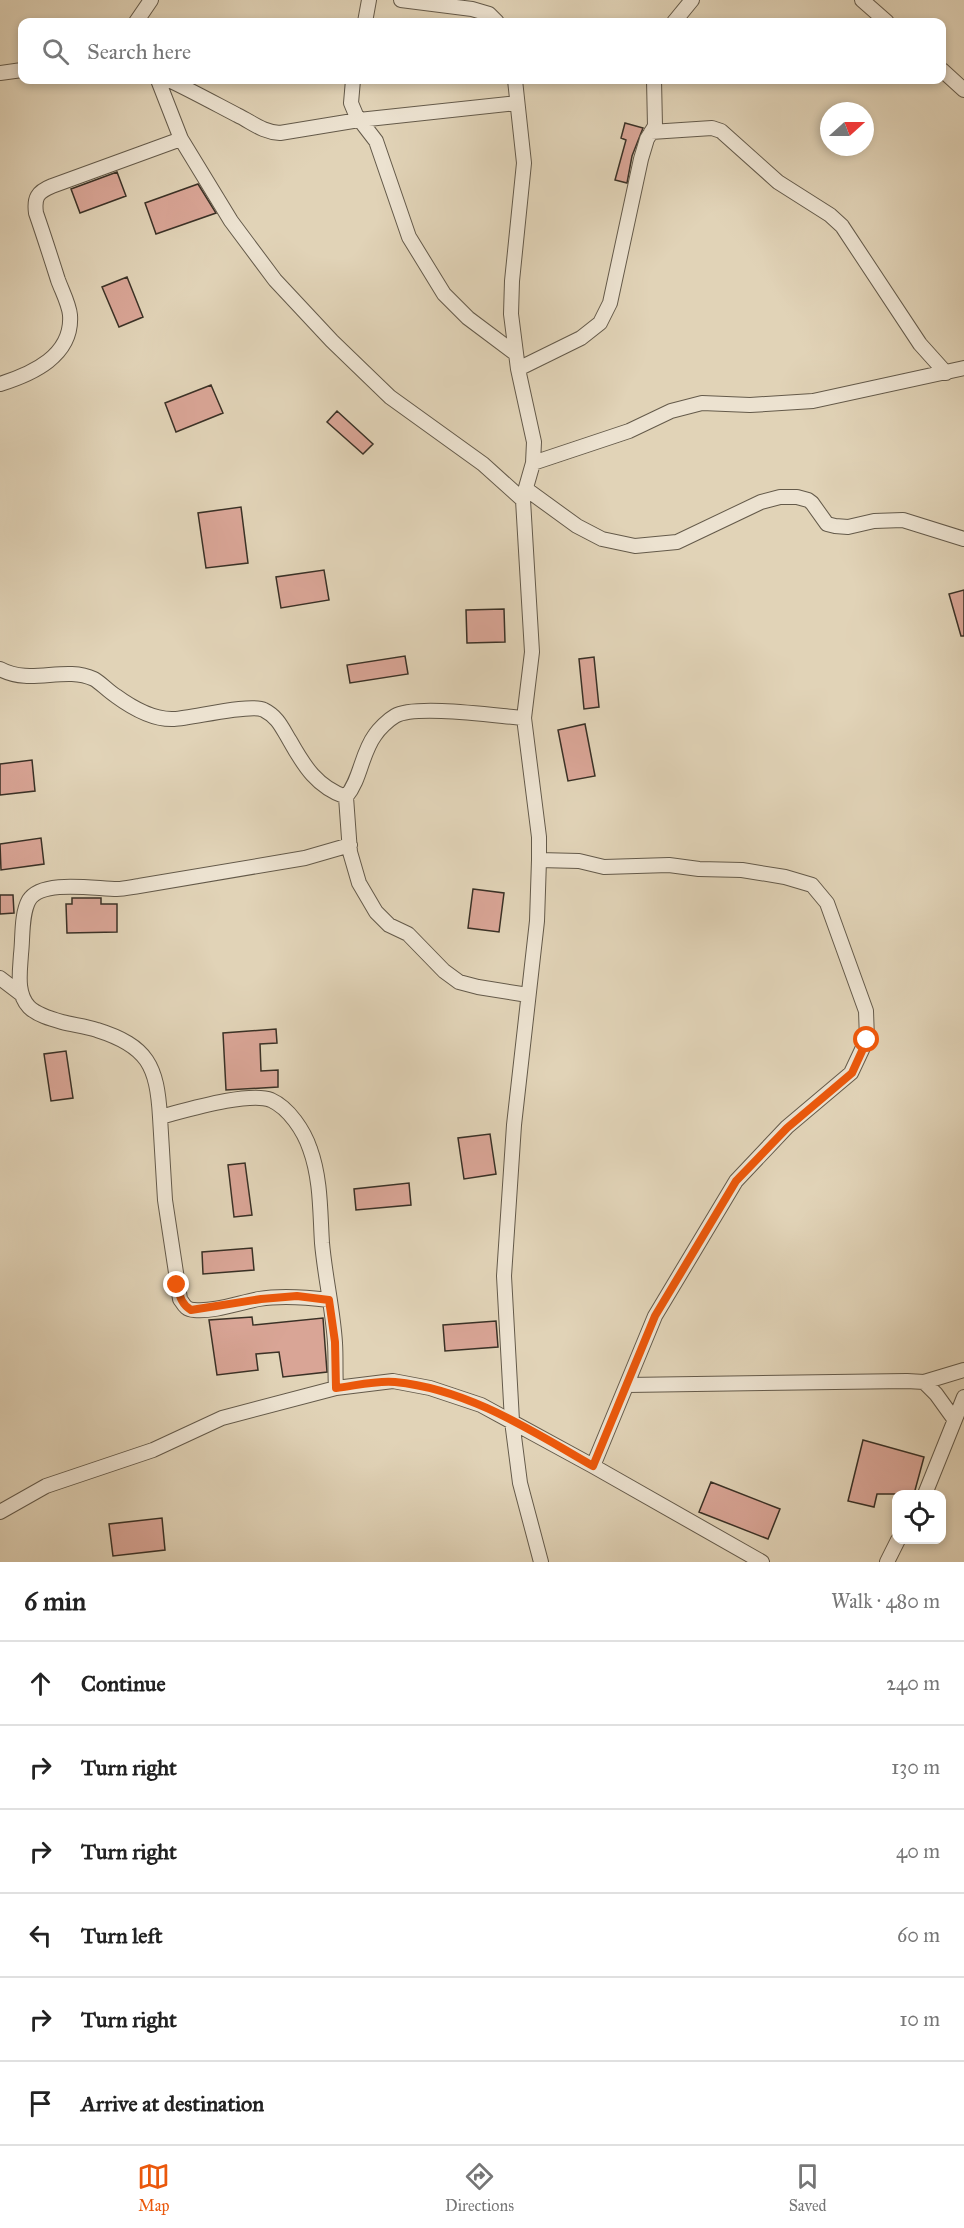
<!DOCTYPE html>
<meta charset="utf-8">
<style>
body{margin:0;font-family:"IM FELL Great Primer",serif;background:#f6f6f6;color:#222}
.controls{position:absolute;right:18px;bottom:18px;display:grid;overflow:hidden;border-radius:12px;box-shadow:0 3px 9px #0003}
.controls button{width:54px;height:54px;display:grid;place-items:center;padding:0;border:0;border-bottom:2px solid #e0e0e0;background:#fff;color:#222;font:30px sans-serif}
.compass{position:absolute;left:820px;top:102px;width:54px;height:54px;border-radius:50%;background:#fff;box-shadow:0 3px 9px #0003;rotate:69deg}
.stop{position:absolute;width:18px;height:18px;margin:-14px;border:4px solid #ea580c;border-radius:50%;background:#fff}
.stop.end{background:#ea580c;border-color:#fff;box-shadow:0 2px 6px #0008}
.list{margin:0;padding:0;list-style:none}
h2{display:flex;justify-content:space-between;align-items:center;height:78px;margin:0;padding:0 24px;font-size:26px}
h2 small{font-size:20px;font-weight:400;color:#767676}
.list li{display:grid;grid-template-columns:39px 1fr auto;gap:18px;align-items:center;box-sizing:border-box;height:84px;padding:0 24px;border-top:2px solid #e0e0e0}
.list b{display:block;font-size:22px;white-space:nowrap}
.list em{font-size:20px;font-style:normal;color:#767676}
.icon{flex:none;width:33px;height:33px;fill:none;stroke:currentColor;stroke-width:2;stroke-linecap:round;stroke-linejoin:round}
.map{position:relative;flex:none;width:964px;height:1562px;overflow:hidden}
.search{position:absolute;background:#fff;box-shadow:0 3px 9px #0003;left:18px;right:18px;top:18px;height:66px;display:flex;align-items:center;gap:15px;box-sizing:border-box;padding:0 21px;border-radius:12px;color:#767676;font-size:22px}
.sheet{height:582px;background:#fff}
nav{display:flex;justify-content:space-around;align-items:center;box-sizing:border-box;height:84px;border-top:2px solid #e0e0e0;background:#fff;font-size:16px;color:#767676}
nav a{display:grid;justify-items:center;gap:3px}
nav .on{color:#ea580c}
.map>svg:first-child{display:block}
.building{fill:#d9a596;stroke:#3a3126;stroke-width:1.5}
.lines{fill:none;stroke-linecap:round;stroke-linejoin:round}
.minor-casing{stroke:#645a4a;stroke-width:16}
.minor{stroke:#ece2d0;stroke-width:14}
.route{stroke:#ea580c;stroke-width:8}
</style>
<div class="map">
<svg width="964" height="1562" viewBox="0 0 964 1562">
<rect width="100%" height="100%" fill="#e1d3b7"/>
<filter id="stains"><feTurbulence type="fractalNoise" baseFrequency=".00333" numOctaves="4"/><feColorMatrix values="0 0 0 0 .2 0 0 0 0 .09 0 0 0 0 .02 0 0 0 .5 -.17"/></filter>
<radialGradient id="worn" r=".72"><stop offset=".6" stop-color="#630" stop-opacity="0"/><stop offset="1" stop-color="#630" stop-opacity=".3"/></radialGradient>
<!-- building -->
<path class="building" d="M625 123 643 128 632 156 627 183 615 180 626 140 621 138Z
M117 172 126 196 80 213 71 189Z
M198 184 216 213 156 234 145 203Z
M127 277 143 317 119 327 102 287Z
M211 385 223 413 176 432 165 403Z
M337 411 373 444 363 454 327 422Z
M241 507 248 563 206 568 198 513Z
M324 570 329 600 281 608 276 577Z
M964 590V636H961L949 594Z
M504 609 505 642 467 643 466 610Z
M405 656 408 674 350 683 347 665Z
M594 657 599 707 584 709 579 659Z
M585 724 595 776 568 781 558 730Z
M32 760 35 791 0 795V764Z
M41 838 44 864 1 870 0 844Z
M473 889 504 893 499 932 468 928Z
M0 895H13L14 913 0 914Z
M72 898H101V904H117V932L67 933 66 904H72Z
M276 1029 277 1043 260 1044 261 1071 278 1070V1087L226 1090 223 1033Z
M66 1051 73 1098 51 1101 44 1054Z
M490 1134 496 1174 464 1179 458 1138Z
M245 1163 252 1215 234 1217 228 1165Z
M409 1183 411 1205 356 1210 354 1189Z
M252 1248 254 1270 203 1274 202 1252Z
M252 1317 253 1325 323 1318 327 1372 283 1377 279 1352 256 1354 258 1370 217 1375 209 1320Z
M496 1321 498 1347 445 1351 443 1325Z
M863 1440 924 1457 914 1494H877L874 1507 848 1501Z
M711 1482 780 1509 768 1539 699 1512Z
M162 1518 165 1550 113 1556 109 1524Z"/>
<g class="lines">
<defs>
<path id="minor" d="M401 0 472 9 489 14 497 22
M862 0 887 22
M136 22 151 0
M365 22 369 0
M674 22 692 0
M942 70 964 90
M0 73 22 70
M158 80 181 139 231 221 275 280 332 341 390 397 483 464 523 500 532 652 524 718 539 837V860L537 921 514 1125 504 1276 512 1421 520 1483 541 1562
M169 80C192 91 214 103 237 115 252 122 262 132 280 133L359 120 517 103
M353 80 351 103 356 115 376 141 409 237 444 294 468 318 516 354
M515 80 524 163 512 281 511 314 518 369 534 442 533 463 523 498
M651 132 712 128 721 131 778 182 830 215 842 226 920 344 946 373
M518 369 581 338 600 323 610 303 641 159 647 139 655 126 654 80
M0 384C32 374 73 356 70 315 69 304 62 291 58 280 51 258 44 236 36 213 34 198 37 192 52 186L181 139
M533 463 629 431 671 411 702 403 750 405 813 401 964 368
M526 489 577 526 602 539 635 546 677 542 761 502 780 497H797L808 500 812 503 827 524 835 526 848 527 874 521 903 520 964 539
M0 669C31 686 64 665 94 679 101 683 108 691 116 696 131 707 154 720 174 719 193 718 251 703 264 710 278 717 282 728 290 741 304 766 317 787 346 797 361 779 361 754 375 735 379 729 388 720 395 716 415 704 497 716 524 718
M346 797 350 852 359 883 376 912 389 925 408 934 444 971 459 982 478 987 528 995
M539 860 579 861 604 867 669 865 699 869 742 870 785 877 812 885 827 903 866 1011 867 1039 851 1073 787 1127 736 1181 655 1316 593 1466
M0 978 21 994
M160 1117 165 1200 180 1299C184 1305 186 1310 194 1310 214 1312 238 1303 259 1299 282 1295 305 1297 329 1300
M924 1382 936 1394 954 1419
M627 1385 907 1381 924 1382 964 1370
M336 1388C335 1373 336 1358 335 1343 333 1310 325 1277 322 1243 320 1212 321 1179 310 1149 304 1131 289 1108 271 1100 249 1091 184 1111 160 1117 157 1066 148 1046 97 1030 86 1026 73 1025 62 1022 51 1019 37 1015 29 1007 16 993 20 972 21 954 23 938 21 914 29 900 42 879 96 889 117 889 124 889 132 887 139 886L305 858 350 845
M925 1494 964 1397
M0 1512 46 1486 153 1450 222 1418 336 1388 393 1381 430 1388 481 1405 593 1466 762 1562
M887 1562 898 1540"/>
</defs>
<!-- minor casing -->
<use href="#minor" class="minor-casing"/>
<!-- minor -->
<use href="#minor" class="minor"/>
</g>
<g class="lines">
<!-- route -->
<path class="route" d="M177 1285C180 1296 181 1304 191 1310L261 1299 297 1296 329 1300 335 1342 336 1388C354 1386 377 1380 395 1382 468 1389 532 1431 593 1466L655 1316 736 1181 787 1128 852 1073 867 1040"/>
</g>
<rect width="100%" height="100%" filter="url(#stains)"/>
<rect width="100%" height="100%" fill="url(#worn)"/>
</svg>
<div class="controls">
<button><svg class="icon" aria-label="locate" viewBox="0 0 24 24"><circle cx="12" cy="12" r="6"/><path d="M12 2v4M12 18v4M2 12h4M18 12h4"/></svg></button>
</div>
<svg class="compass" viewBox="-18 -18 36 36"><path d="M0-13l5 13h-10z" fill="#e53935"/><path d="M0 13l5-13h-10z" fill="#767676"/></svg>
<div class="stop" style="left:867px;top:1040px"></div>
<div class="stop end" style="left:177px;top:1285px"></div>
<div class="search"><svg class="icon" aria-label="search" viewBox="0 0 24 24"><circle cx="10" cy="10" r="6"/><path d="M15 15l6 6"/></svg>Search here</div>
</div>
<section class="sheet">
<h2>6 min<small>Walk · 480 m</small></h2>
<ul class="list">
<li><svg class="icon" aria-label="ahead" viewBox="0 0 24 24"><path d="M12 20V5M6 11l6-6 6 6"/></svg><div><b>Continue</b></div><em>240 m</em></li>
<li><svg class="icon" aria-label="right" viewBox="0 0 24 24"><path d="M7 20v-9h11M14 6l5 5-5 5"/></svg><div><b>Turn right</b></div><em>130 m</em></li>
<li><svg class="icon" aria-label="right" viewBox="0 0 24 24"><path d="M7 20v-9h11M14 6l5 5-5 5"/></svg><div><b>Turn right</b></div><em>40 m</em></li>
<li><svg class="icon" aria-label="left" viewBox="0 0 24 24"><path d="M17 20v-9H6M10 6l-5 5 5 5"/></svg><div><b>Turn left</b></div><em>60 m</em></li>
<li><svg class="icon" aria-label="right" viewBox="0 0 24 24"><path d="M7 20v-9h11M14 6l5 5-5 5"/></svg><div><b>Turn right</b></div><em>10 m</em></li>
<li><svg class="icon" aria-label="arrive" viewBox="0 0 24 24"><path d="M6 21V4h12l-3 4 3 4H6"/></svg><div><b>Arrive at destination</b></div></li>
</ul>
</section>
<nav>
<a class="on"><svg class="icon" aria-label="map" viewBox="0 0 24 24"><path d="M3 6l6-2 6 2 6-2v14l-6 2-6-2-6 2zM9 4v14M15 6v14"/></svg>Map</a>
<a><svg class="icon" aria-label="directions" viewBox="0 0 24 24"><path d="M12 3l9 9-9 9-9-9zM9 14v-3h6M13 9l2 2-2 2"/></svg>Directions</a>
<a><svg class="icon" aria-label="saved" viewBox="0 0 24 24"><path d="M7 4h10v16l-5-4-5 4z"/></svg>Saved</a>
</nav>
